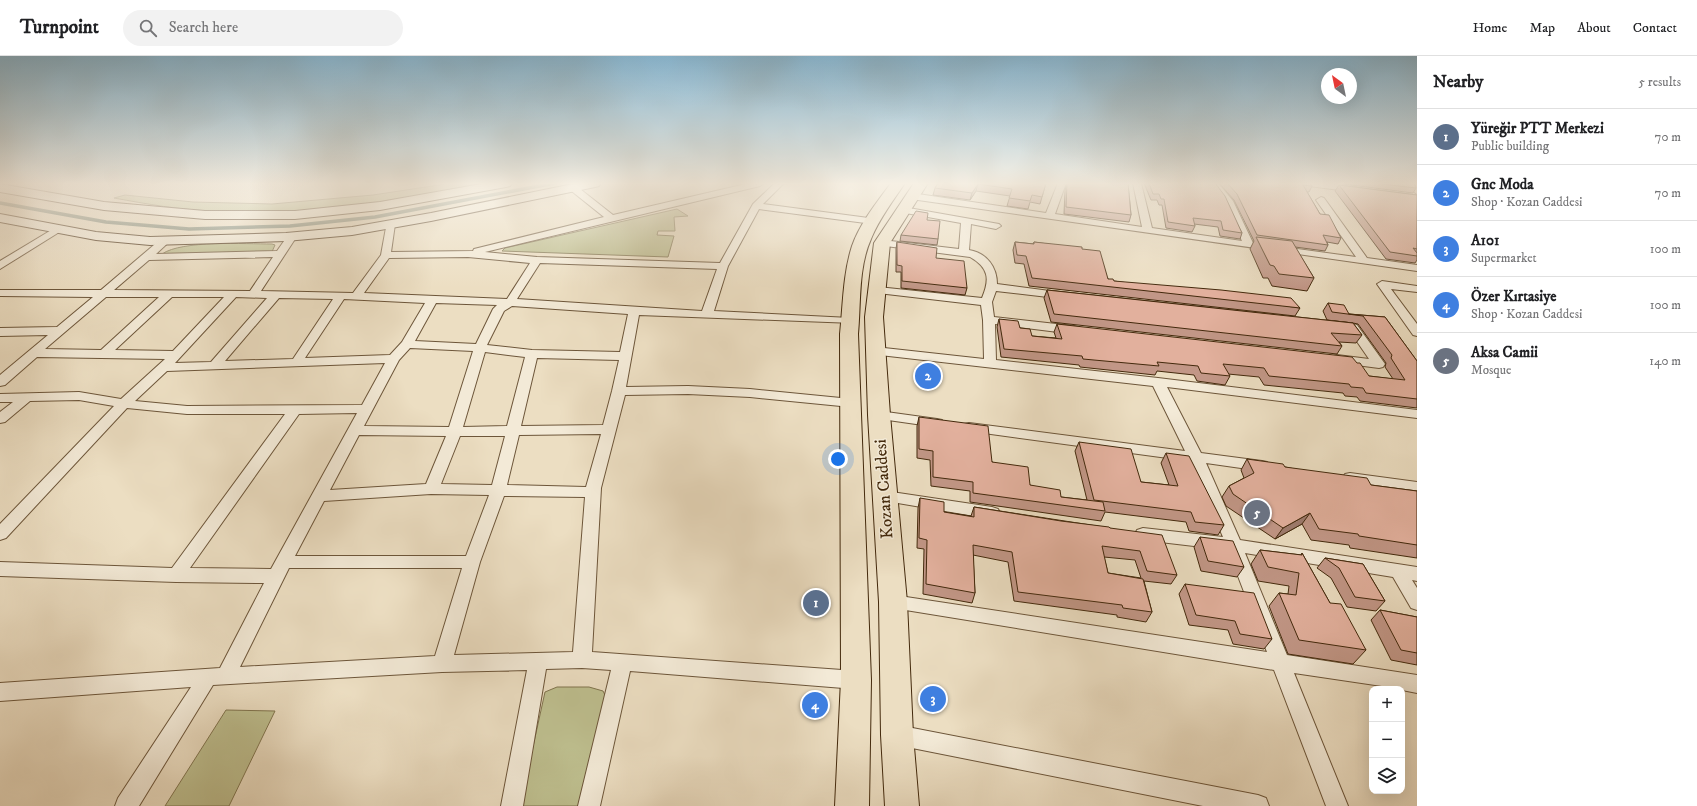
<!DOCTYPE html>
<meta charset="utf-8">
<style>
body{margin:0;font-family:"IM FELL DW Pica",serif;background:#f2f2f2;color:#202124}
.controls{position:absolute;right:12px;bottom:12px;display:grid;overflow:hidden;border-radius:8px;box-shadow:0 4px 16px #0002}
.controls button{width:36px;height:36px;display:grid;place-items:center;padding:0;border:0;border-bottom:1px solid #e0e0e0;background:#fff;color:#202124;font:20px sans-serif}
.compass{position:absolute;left:1321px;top:12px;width:36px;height:36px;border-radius:50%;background:#fff;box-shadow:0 4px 16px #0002;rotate:327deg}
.you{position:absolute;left:838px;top:403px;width:14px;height:14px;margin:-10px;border:3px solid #fff;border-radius:50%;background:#1a73e8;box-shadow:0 0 0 6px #1a73e833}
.badge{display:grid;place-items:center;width:26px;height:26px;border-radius:50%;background:#b45309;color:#fff;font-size:13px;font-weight:700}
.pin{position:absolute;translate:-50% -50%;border:2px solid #fff;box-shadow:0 1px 4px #0006}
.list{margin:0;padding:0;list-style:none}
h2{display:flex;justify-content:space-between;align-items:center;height:52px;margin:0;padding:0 16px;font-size:17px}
h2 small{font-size:13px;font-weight:400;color:#757577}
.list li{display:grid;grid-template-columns:26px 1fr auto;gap:12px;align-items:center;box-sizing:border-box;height:56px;padding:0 16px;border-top:1px solid #e0e0e0}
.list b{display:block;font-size:15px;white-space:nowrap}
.list p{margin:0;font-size:13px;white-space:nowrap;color:#757577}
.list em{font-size:13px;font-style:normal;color:#757577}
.icon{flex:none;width:22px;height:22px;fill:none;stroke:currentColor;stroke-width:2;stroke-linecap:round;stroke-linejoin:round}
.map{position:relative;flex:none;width:1417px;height:750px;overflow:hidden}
header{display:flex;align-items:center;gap:24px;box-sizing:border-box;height:56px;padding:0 20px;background:#fff;border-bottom:1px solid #e0e0e0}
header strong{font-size:19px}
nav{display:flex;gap:22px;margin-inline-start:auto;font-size:14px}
.search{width:280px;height:36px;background:#f2f2f2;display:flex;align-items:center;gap:10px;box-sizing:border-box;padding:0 14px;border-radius:22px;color:#757577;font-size:15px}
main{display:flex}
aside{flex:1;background:#fff}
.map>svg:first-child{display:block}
.green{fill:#bebf8f;stroke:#80744e}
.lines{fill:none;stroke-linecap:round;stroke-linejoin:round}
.stream{stroke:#77816f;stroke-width:3.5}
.minor-casing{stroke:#6d563a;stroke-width:2}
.secondary-casing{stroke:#43290c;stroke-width:2}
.trunk-casing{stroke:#43290c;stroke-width:2}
.minor{fill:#f3ead7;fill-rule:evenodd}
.secondary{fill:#f3ead7;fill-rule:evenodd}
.trunk{fill:#ecdec2;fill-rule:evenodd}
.wall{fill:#c29787;stroke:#43290c;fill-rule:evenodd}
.shaded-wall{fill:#9e7b6e;stroke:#43290c}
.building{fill:#e2b09d;stroke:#43290c}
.labels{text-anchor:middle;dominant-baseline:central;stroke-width:3;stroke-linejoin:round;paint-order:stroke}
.street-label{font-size:17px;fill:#43290c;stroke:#f3ead7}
</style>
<header>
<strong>Turnpoint</strong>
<div class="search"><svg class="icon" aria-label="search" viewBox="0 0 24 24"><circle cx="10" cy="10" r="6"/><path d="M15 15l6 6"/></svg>Search here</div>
<nav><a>Home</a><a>Map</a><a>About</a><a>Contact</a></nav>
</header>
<main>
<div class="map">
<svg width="1417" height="750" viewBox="0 0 1417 750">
<rect width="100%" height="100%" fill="#ecdec2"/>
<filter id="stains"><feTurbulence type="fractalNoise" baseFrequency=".005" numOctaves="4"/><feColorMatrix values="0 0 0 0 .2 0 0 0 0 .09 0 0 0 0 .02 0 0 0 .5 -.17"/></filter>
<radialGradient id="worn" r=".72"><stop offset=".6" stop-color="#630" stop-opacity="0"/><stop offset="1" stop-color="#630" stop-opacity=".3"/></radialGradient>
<!-- green -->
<path class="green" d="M452 127H495C403 145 307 161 213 155 180 154 147 148 114 142L125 139 193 146 272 148 373 139Z
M677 153 688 160 674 161 675 175H658L657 179 674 180 668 201 502 195 505 192Z
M272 188 275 189 271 198H162C182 184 245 188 272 188Z
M557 631H589L603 635 606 641 578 750H520L545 636Z
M226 654 275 655 229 750H165Z"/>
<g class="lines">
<!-- stream -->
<path class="stream" d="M0 147 106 166 189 173 290 170 375 161 555 127"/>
<defs>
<path id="minor" d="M750 127H764L760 130 485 196 537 201 720 207 753 148 775 127H784L763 148 876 163 878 165 873 168 759 153 728 210 714 255 850 262 854 263 856 265 854 267 639 259 626 331 688 330 750 333 851 343 856 344 858 347 856 350 851 351 750 341 688 338 625 339 601 432 592 596 856 615 863 618 866 624 863 630 856 633 630 615 600 750H578L611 614 582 612 546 613 523 750H501L527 614 442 616 213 629 139 750H115L118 742 191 631 0 645V627L220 612 264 527 176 526 0 520V506L172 512 285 358H187L127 352 6 482 0 484V468L114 350 79 344 30 345 5 366 0 367V356L13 346H0V338L79 336 121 343 165 303 37 301 5 329 0 330V319L48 279 0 280V272L57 271 93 241 0 240V234H101L161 183H169L170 185 156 198 277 195 289 178 292 177 297 180 261 235 353 237 381 199 387 166 390 165 395 168 391 196 473 195 474 193 604 161 569 133 568 131 572 128 575 129 613 159ZM273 201 250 235 114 234 149 204ZM468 201 530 207 507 243 364 237 389 202ZM540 207 717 213 702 255 517 243ZM106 241H159L101 294 45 293ZM172 241H224L173 295 115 294ZM236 241 267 242 211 306 175 307ZM279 242 333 243 293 303 225 305ZM344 243 425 247 402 286 390 299 305 302ZM436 247 497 249 493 253 476 288 415 285ZM512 250 628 258 620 296 532 294 487 289 504 255ZM410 292 473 295 449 371 364 370 399 304ZM485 296 525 301 507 370 463 371ZM537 302 619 304 612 335 603 369 521 370ZM385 307 362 349 187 350 135 345 167 315ZM357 357 271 513 190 512 299 358ZM601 378 586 431 507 429 519 379ZM359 379 446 380 426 428 330 434ZM460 380H505L492 429 441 428ZM431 438 489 439 466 500H295L324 445ZM504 440 585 441 573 596 454 599 480 506ZM289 512H462L435 600 240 611Z
M1058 127H1066L1055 158 1142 171 1133 127H1141L1152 172 1242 185 1224 145 1210 127H1218L1233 145 1253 187 1356 201 1316 144 1321 141 1324 142 1367 202 1417 209V215L911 143 907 140 911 137 1046 157Z
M1305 127C1316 127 1352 126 1359 133L1355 136 1309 130Z
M1410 127H1417V138L1413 135Z
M903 151 999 168 1001 170 996 173 971 168 969 194C987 197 997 211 997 228L1065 237 1071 240 1065 243 996 235 992 246 994 261 1074 270 1078 271 1080 274 1078 277 1074 278 995 268 996 304 1158 322 1417 354V362L1167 331 1201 397 1262 405 1267 406 1269 410 1267 414 1262 415 1206 407 1240 484 1417 511V525L1412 524 1417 532V554L1411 552 1393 521 1245 497 1287 599 1417 619V637L1402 634V633L1294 617 1348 750H1326L1274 614 887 551 884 546 887 541 893 539 1267 596 1228 494 1143 484 1137 482 1135 478 1137 474 1143 472 1223 481 1190 405 969 375 964 374 962 371 964 368 969 367 1185 395 1153 330 871 298 869 295 871 292 875 291 984 303 983 264 981 249 878 237 873 234 878 231 982 242C990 223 989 212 970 201L878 189 877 187 882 184 959 193 961 167 900 156 898 154Z
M58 170 63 173 61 175 0 213V205Z
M1382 225 1417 230V236L1391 233 1417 268V280L1413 279 1377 228Z
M1346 266 1357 269 1385 308 1383 311 1379 312 1333 306 1331 303 1333 300 1337 299 1369 303 1349 274 1342 272 1340 270 1342 268Z
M879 355 937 363 942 364 944 367 942 370 937 371 874 362 872 359 874 356Z
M1350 417 1417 426V436L1345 426 1342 422 1345 418Z
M885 435 992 451 998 453 1000 457 998 461 992 463 880 444 877 440 880 436Z
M897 669 1258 739 1266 742 1269 750H1203L897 689 890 686 887 679 890 672Z"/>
<path id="secondary" d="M487 127H512L510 130 506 131 380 154 295 163H205L104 154 0 136V128L104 146 205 155H295L380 146Z
M578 127H601L599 130 595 131 431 165 352 179 286 185 150 189 96 184 0 166V158L96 176 150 181 286 177 352 171 431 157Z"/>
<path id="trunk" d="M891 127H905C893 145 879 163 871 183 858 212 861 247 858 278L871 624 869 750H835L841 624 840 278C843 249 843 218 852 190 860 167 877 146 891 127Z
M914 127H928L890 187 883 261 890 359 907 546 913 679 919 750H885L881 679 879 546 868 359 865 261 874 187Z"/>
</defs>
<!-- minor casing -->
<use href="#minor" class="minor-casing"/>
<!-- secondary casing -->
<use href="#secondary" class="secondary-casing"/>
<!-- trunk casing -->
<use href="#trunk" class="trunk-casing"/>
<!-- minor -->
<use href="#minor" class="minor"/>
<!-- secondary -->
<use href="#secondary" class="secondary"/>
<!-- trunk -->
<use href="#trunk" class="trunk"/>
</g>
<!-- wall -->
<path class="wall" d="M938 127H1046L1040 148 1030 146 1028 153 1007 150 1010 140 976 135 970 144 933 139 935 132Z
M1067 127H1128L1131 159 1129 166 1064 158 1065 134Z
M1144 127H1215L1242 177 1240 183 1220 180 1218 171 1194 168 1195 170 1192 176 1166 172 1162 149H1159L1157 144H1151Z
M1219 127H1310L1312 130 1309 136H1307L1320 158 1341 182 1338 188 1327 186 1328 189 1325 195 1295 191 1314 222 1307 235 1272 230 1268 222H1263L1250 193 1254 185 1234 144Z
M1336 127H1414L1416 132 1413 137Z
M1339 129 1417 139V204L1415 207 1386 203 1335 135Z
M927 164 938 183 937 189 900 185 901 179Z
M897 186 936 202 967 232 965 239 901 232V216H896V193Z
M1015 186 1033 188 1034 186 1082 193 1108 223 1114 225 1300 252 1295 260 1029 230 1024 208 1015 207 1013 194Z
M1047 234 1353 267 1327 264 1323 255 1328 247 1349 258 1385 261 1417 305V352L1360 345 1357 341 1345 340 1343 337 1264 329 1259 321 1228 318 1230 320 1225 329 1197 325 1194 319 1157 315 1155 319 1080 311 1079 309 1001 301 997 271 999 263 1020 272 1032 280 1056 282 1054 276 1057 268 1369 320 1393 323 1385 311 1386 307 1358 268 1353 267 1362 279 1356 287 1339 286 1342 290 1337 298 1051 266 1044 242Z
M919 361 1030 429 1061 441 1087 444 1075 395 1079 386 1141 426 1169 429 1161 407 1166 397 1224 469 1218 479 1189 475 1186 466 1105 456 1101 465 970 446V435L931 430 930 404 917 402V370Z
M1247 403 1371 429 1417 435V502L1350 492 1349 489 1311 484 1302 468 1275 483 1226 450 1222 441 1229 430 1244 422 1241 414Z
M920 442 944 456 971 460 974 451 1110 472 1177 519 1171 528 1144 525 1152 556 1146 566 1117 561V559L1014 545 1008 506 973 499 975 537 972 547 923 538 924 493 917 492 918 452ZM1104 501 1135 504 1141 522 1108 517Z
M1200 481 1244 511 1237 521 1201 515 1194 491Z
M1260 494 1301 499 1302 497 1330 547 1366 594 1353 608 1288 598 1269 550 1279 537 1288 538 1289 530 1258 525 1251 508Z
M1325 502 1363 508 1385 545 1376 555 1347 551 1331 522 1317 512Z
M1185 528 1272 583 1264 593 1233 588 1228 574 1189 569 1179 538Z
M1380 554 1417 561V609L1391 604 1371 564Z"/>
<!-- shaded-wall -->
<path class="shaded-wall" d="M978 128 976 135 970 144 972 137Z
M1310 457 1302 468 1275 483 1283 472Z"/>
<!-- building -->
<path class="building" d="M938 127H1046L1042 141 1032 139 1030 145 1009 142 1012 133 978 128 972 137 935 132Z
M1067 127H1128L1131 159 1066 151Z
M1149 127H1215L1225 140 1242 177 1223 174 1221 165 1193 162 1195 170 1168 166 1164 143H1161L1159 138H1153Z
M1227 127H1310L1312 130 1303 129 1320 158 1329 159 1341 182 1323 179 1328 189 1257 179 1237 138Z
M1373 127H1414L1416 132Z
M1339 129 1417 139V193L1413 192 1417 197V200L1390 196Z
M916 155 928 157 927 164 940 165 938 183 901 179Z
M1256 181 1292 185 1314 222 1279 218 1274 210 1270 209Z
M897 186 937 192 936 202 964 205 967 232 902 225V210L897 209Z
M1015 186 1034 188V186L1082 191V193L1100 195 1108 223H1113L1114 225 1221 234 1291 242 1300 252 1032 222 1026 200 1017 199Z
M1047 234 1353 267 1362 279 1331 277 1342 290 1054 258Z
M1328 247 1344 249 1349 258 1385 261 1417 305V343L1366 337 1363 332 1351 331 1349 328 1269 320 1264 312 1223 308 1230 320 1201 317 1198 310 1157 306 1159 310 1083 303 1082 300 1004 293 999 263 1018 265 1020 272 1030 273 1032 280 1062 283 1057 268 1352 301 1357 307H1360L1369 320 1405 324 1391 302 1392 299 1363 260 1332 256Z
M919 361 988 370 992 406 1028 411 1030 429 1060 434 1061 441 1103 446 1105 455 973 437V426L933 421V395L919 393Z
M1079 386 1131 393 1141 426 1178 430 1166 397 1189 400 1224 469 1195 466 1191 456 1094 444Z
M1247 403 1283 408 1285 411 1367 422 1371 429 1417 435V489L1359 480 1358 478 1319 473 1310 457 1283 472 1233 438 1229 430 1254 417Z
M920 442 944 446V456L974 461V451L1061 465 1109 471 1110 472 1162 479 1177 519 1147 515 1140 495 1102 490 1108 517 1143 523 1152 556 1123 552 1122 549 1018 536 1012 496 973 489 975 537 926 528 927 484 919 482Z
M1200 481 1233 485 1244 511 1208 505Z
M1260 494 1302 499V497L1330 547 1341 548 1366 594 1299 584 1279 537 1296 539 1299 517 1268 511Z
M1325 502 1363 508 1385 545 1355 541 1339 512Z
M1185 528 1254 537 1272 583 1240 578 1235 565 1196 559Z
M1380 554 1417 561V597L1401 594Z"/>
<!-- sky -->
<linearGradient id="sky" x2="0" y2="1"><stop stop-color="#88b7d2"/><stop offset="0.55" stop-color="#f6f0e4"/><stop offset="1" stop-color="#f6f0e4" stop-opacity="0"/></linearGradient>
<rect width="1417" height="232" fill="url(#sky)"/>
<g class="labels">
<!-- street labels -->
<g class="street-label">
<text transform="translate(884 433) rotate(-94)">Kozan Caddesi</text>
</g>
</g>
<rect width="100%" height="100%" filter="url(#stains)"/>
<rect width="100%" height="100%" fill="url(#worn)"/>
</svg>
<div class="controls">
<button>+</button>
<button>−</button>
<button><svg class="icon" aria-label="layers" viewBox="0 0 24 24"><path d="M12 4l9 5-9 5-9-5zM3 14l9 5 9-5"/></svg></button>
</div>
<svg class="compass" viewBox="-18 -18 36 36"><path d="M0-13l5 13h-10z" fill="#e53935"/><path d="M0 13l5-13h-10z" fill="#757577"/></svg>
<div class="you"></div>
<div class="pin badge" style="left:816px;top:547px;background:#5c6f8a">1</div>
<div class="pin badge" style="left:928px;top:320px;background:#3f7fe0">2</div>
<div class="pin badge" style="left:933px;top:643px;background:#3f7fe0">3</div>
<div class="pin badge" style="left:815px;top:649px;background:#3f7fe0">4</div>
<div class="pin badge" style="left:1257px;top:457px;background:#6b7280">5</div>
</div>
<aside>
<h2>Nearby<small>5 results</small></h2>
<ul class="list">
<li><span class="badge" style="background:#5c6f8a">1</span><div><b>Yüreğir PTT Merkezi</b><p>Public building</p></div><em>70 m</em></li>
<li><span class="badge" style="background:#3f7fe0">2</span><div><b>Gnc Moda</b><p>Shop · Kozan Caddesi</p></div><em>70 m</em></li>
<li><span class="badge" style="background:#3f7fe0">3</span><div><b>A101</b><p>Supermarket</p></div><em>100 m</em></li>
<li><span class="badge" style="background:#3f7fe0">4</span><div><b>Özer Kırtasiye</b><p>Shop · Kozan Caddesi</p></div><em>100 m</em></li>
<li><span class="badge" style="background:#6b7280">5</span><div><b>Aksa Camii</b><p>Mosque</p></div><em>140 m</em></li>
</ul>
</aside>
</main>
